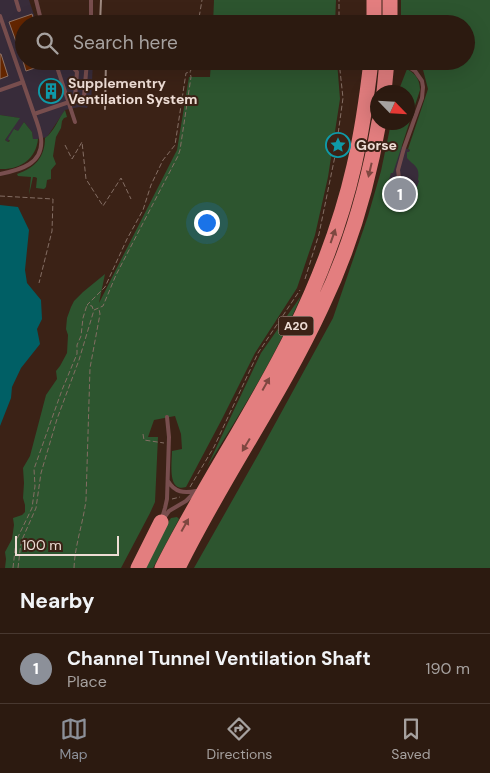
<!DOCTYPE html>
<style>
body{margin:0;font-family:"DM Sans",sans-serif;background:#342319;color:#f1f3f6}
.compass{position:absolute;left:370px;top:85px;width:45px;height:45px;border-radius:50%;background:#2c1a10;box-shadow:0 5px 20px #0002;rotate:115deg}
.scale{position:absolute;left:15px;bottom:12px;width:104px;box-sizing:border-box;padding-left:5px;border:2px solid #eeddd5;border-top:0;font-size:14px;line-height:18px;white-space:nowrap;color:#eeddd5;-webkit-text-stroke:4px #3b2216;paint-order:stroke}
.you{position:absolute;left:206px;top:222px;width:18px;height:18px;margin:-12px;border:4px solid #fff;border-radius:50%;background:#1a73e8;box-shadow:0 0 0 8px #1a73e833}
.badge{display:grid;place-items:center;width:32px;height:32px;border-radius:50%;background:#8c9099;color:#fff;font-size:16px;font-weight:700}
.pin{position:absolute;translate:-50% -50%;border:2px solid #fff;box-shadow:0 1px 5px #0006}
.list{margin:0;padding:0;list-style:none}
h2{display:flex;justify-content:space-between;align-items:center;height:65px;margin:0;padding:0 20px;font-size:21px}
h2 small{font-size:16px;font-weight:400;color:#a6a19f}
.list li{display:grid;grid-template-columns:32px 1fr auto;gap:15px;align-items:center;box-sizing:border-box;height:70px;padding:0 20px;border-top:1px solid #483830}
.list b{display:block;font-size:19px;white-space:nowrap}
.list p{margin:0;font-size:16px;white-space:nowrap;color:#a6a19f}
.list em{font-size:16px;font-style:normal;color:#a6a19f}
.icon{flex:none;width:28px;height:28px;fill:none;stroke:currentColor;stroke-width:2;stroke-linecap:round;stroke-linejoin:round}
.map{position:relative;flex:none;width:490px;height:568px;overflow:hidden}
.search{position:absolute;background:#2c1a10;box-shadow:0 5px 20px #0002;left:15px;right:15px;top:15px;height:55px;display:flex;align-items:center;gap:12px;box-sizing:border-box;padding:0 18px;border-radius:28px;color:#a6a19f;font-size:19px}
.sheet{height:135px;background:#2c1a10}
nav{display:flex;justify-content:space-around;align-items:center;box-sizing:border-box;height:70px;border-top:1px solid #483830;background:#2c1a10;font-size:14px;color:#a6a19f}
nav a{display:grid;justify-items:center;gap:2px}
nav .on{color:#8c9099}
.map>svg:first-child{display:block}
.industrial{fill:#382c3a}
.green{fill:#2d552f}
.water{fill:#005f65}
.building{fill:#642600;stroke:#907264}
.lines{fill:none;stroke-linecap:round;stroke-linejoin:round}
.path{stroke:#846e64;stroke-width:1;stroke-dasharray:5 2.5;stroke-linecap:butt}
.lane{stroke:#784e4e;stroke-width:4}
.highway{stroke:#e37e7f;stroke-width:15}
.rail{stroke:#9f8a81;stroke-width:2}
.lane-bridge{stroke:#784e4e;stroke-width:4}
.oneway{fill:#7e4740}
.labels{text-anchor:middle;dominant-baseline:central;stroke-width:4;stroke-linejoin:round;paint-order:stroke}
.shield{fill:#3b2216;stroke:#b8a59c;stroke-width:1}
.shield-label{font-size:12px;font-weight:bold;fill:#eeddd5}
.poi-label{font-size:14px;font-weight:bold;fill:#eeddd5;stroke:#3b2216;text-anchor:start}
</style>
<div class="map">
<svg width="490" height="568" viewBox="0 0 490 568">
<rect width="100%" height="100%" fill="#3b2216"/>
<!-- industrial -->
<path class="industrial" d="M0 0H29L37 24H24V61H49L51 66 62 61H93L91 104 88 105 87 108 79 107 65 110 47 137 33 140 32 132 24 122 18 132 15 129 8 142 5 140 19 118 0 115Z
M397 145 408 149 414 154 424 165 416 205 381 229 387 173Z"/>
<!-- green -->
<path class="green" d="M214 0H336L335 24H213Z
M401 0H490V568H194L258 455 333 318 368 216 381 171 391 123 408 122V92H398L407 69C416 74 420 80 420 90L393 173H391L385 193 411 203 419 181 418 180C420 166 415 167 407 158V152H409L410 150 408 149 428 89 422 66 414 61H466V24H401Z
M211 61H337L340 99 328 177 315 235 297 288 255 353 222 419 186 487C167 493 172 462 172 451L182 449 181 434 175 416 154 420 148 437H158L155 502 150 513 121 568H5L6 559 5 552 12 539 14 525 13 518 22 515 25 512V505L23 498 24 483 23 468 30 456 46 395 57 379 56 371 60 366 67 353 68 335 66 329 67 318 71 307 74 301 83 292 105 274 99 303 177 150 189 77H210Z
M65 110 67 117 64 118 62 121 61 128 56 137 53 156 56 164 51 170V179L47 180 46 187 44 189 36 188 37 178 35 177H33L29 195 31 177 18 176 17 174C35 168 45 157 45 138 54 132 58 119 65 110Z
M0 115 20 118 5 140 8 142 10 141 8 139 14 129 18 131 24 122 32 132 33 139H38C36 159 20 170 0 169Z
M301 296C276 356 241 412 207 467L261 353Z
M177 517 179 519 153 568H142L161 532 171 518Z"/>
<!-- water -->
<path class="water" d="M0 205 18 207 29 230 25 270 27 283 41 300 42 319 37 329 40 344 21 368 12 387 11 398 0 426Z"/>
<!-- building -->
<path class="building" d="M32 14 35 24H24V61H23L9 22Z
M0 54H1L8 76 0 79Z
M23 61H51L52 62 26 71Z
M53 85 56 93 48 96 45 88Z
M388 184 414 194 411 203 384 193Z"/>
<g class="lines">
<!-- path -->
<path class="path" d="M198 24 202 0
M339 24V0
M65 145 72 159 82 142 86 179 103 206 121 178 131 199
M0 196 53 199 52 231 39 283
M305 279 319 234 335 156 343 98 339 61
M93 309 92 306 87 305 105 287 127 239 143 210 151 185 163 160 175 145 186 73 190 72 195 61
M143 434 144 440 164 443
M190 487 214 447 258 353 300 290
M172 499 180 497
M13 568 16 541 32 508 35 486 34 469 62 390 77 354V345L81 336 83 318 87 305
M18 568 21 542 36 508 41 473 57 419 79 360 94 310 103 306 116 275 178 156 180 150 191 77 190 72
M74 568C75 544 83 524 86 500L90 368 100 314 99 309"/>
<!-- lane -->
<path class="lane" d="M16 0 19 10
M36 0 42 24
M0 16 34 114
M91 24V0
M394 61 403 63 415 71 422 81 423 87 422 98 404 148 398 170 399 178
M0 90 23 82
M84 97 87 61
M0 174C20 170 44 164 41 138 40 130 37 122 34 114L72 101 75 98 77 72 72 66 71 61
M168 481C175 493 184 493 196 491
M162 518 165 508 167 499 169 437 167 417
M164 518 169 511 186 501 196 491"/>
<!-- highway -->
<path class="highway" d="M374 24V0
M390 24V0
M384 92 387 61
M138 568 161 522
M162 568C202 488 253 414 293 333 319 280 341 223 354 166 362 131 367 96 371 61
M178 568C222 478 280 397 322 306 350 248 368 186 379 122"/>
<!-- rail -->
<path class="rail" d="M100 24 101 0
M105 109 106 61"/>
<!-- lane-bridge -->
<path class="lane-bridge" d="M55 61 75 122"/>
</g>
<!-- one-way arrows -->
<defs><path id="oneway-solid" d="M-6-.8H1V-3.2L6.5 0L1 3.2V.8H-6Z" transform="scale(1.25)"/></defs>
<g class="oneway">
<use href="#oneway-solid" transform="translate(370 170) rotate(103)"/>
<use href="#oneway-solid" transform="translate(333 236) rotate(-71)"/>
<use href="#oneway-solid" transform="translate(266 384) rotate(-61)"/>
<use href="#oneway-solid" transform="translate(246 445) rotate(121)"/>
<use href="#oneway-solid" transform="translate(185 525) rotate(-61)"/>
</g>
<!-- icons -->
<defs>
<symbol id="building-ring" viewBox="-11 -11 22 22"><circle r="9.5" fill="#3b2216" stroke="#0f9aa8" stroke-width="1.5"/><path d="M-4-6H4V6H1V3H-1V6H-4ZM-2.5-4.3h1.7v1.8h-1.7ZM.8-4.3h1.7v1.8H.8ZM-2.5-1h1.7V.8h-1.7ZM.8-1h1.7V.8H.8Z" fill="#0f9aa8"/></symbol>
<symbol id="sight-ring" viewBox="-11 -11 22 22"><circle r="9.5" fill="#3b2216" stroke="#0f9aa8" stroke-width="1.5"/><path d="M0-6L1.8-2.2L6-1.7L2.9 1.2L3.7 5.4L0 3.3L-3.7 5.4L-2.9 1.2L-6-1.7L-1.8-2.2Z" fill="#0f9aa8"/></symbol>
</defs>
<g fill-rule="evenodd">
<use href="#building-ring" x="37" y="77" width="28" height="28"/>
<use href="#sight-ring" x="324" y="131" width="28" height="28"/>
</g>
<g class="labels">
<!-- shield labels -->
<rect class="shield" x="278.5" y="316.5" width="35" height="19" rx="4"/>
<g class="shield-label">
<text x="296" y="326">A20</text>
</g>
<!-- poi labels -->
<g class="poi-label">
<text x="68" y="83">Supplementry<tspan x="68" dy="16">Ventilation System</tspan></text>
<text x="356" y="145">Gorse</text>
</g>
</g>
</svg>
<svg class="compass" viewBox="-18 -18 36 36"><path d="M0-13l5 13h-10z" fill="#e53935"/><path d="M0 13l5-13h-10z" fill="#a6a19f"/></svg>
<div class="scale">100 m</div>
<div class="you"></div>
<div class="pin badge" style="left:400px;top:194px">1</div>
<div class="search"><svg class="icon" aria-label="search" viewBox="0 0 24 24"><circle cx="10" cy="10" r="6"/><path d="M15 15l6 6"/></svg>Search here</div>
</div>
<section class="sheet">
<h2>Nearby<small></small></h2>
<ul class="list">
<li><span class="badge">1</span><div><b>Channel Tunnel Ventilation Shaft</b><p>Place</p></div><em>190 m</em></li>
</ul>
</section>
<nav>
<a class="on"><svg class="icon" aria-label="map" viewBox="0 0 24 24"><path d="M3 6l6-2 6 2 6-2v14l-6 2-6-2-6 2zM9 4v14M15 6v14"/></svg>Map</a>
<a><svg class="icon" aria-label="directions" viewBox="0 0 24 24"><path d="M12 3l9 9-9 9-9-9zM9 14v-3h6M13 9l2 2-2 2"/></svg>Directions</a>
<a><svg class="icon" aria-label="saved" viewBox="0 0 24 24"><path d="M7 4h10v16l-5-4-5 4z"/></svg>Saved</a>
</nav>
